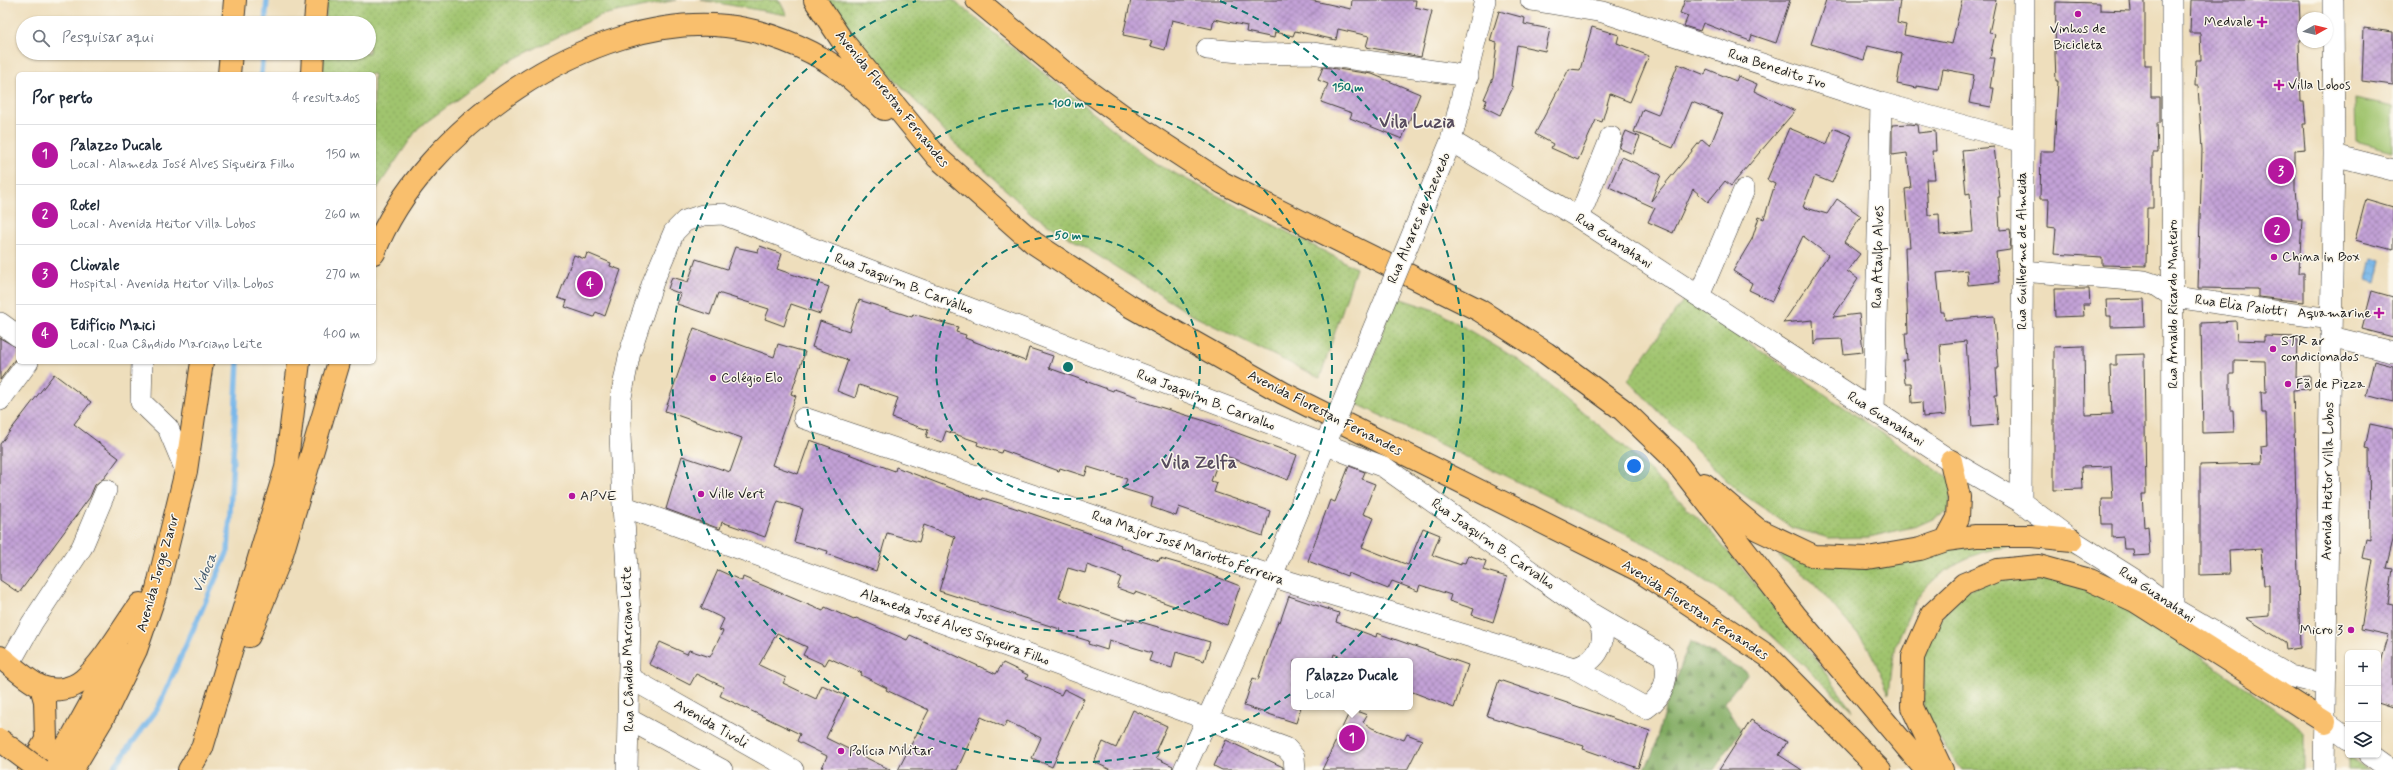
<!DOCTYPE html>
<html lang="pt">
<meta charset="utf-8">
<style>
body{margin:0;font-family:Mynerve,sans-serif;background:#f2f2f3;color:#1f2937}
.controls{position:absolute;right:12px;bottom:12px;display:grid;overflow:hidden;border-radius:6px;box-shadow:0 1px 3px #0004}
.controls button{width:36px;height:36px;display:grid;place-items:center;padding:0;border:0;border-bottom:1px solid #e0e1e3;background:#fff;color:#1f2937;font:20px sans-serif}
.compass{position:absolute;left:2297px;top:12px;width:36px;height:36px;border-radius:50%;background:#fff;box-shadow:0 1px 3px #0004;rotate:82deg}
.you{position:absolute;left:1634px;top:466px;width:14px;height:14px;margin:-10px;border:3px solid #fff;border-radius:50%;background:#1a73e8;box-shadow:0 0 0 6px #1a73e833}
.badge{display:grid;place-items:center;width:26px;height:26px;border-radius:50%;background:#b5179e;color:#fff;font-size:13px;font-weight:700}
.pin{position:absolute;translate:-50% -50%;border:2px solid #fff;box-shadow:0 1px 4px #0006}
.popup{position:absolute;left:1291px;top:658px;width:122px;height:52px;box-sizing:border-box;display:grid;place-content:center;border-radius:6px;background:#fff;filter:drop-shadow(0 1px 3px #0005);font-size:13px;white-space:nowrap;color:#747a83}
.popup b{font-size:15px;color:#1f2937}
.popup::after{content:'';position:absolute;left:50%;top:100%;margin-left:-8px;border:8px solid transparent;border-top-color:#fff}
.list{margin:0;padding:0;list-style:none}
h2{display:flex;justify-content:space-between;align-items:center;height:52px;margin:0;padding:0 16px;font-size:17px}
h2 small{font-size:13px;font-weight:400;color:#747a83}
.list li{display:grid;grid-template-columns:26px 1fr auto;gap:12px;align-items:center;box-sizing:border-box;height:60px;padding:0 16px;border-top:1px solid #e0e1e3}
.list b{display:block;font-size:15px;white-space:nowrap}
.list p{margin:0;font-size:13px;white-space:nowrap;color:#747a83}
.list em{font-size:13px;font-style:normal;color:#747a83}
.icon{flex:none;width:22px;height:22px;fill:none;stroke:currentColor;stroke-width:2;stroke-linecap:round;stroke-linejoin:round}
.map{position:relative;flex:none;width:2393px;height:770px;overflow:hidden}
.search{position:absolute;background:#fff;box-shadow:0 1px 3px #0004;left:16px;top:16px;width:360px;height:44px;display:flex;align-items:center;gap:10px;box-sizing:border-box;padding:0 14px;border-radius:22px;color:#747a83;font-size:15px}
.panel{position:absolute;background:#fff;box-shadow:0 1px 3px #0004;left:16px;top:72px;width:360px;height:292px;border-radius:6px}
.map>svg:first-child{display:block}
.grass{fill:url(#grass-dots);stroke:#5e7045}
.forest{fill:url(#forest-firs);stroke:#4e633e}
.garden{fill:#a0c46e;stroke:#5e7045}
.water{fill:url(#water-waves);stroke:#486882}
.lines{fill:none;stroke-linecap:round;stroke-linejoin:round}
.stream{stroke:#75b5e9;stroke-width:5.5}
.building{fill:url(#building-cross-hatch)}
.minor-casing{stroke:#3c3934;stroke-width:22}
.major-casing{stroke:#3c3934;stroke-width:24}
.highway-casing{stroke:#3c3934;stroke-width:24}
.minor{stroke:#fff;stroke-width:21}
.major{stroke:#f9bf6d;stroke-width:22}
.highway{stroke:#f9bf6d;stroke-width:22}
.minor-bridge-casing{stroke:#3c3934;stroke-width:22;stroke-linecap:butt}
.major-bridge-casing{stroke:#3c3934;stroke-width:24;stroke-linecap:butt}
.minor-bridge{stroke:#fff;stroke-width:21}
.major-bridge{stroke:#f9bf6d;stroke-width:22}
.ring{fill:none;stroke:#0f766e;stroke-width:2;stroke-dasharray:7 5}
.poi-dot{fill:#b5179e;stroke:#fbf7ec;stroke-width:1.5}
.labels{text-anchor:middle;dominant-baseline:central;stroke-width:3;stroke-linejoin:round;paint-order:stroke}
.poi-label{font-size:14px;fill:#1c1c1c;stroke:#fbf7ec;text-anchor:start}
.street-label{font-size:14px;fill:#1c1c1c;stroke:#fbf7ec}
.water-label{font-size:15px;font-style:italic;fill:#40596e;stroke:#fbf7ec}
.district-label{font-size:18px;font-weight:bold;fill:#564b5d;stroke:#fbf7ec}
.centre{fill:#0f766e;stroke:#fbf7ec;stroke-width:2}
.ring-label{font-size:12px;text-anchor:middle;font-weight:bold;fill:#0f766e;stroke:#fbf7ec;stroke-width:3;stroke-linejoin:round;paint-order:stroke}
</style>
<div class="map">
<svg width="2393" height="770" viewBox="0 0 2393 770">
<defs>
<pattern id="grass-dots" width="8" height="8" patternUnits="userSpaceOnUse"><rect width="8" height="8" fill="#a0c46e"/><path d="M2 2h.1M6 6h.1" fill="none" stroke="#89a85f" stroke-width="1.8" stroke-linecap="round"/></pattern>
<pattern id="forest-firs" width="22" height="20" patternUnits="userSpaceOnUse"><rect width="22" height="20" fill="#80aa61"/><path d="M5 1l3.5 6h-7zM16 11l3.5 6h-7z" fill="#688a4f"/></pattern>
<pattern id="water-waves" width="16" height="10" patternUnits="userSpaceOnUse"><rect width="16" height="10" fill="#75b5e9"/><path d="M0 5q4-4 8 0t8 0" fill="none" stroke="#659bc7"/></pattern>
<pattern id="building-cross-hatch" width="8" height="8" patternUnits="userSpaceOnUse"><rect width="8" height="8" fill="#c3a2d7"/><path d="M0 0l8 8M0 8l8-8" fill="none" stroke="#9e83ae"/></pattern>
</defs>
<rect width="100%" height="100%" fill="#fbf7ec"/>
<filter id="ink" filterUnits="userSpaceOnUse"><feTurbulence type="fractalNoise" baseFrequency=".025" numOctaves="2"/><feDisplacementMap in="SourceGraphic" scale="8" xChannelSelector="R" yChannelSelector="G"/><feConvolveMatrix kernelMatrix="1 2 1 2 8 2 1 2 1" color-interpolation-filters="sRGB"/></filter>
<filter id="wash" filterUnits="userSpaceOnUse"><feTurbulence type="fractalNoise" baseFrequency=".012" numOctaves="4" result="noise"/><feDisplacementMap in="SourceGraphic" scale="16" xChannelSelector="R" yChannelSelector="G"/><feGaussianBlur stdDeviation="0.9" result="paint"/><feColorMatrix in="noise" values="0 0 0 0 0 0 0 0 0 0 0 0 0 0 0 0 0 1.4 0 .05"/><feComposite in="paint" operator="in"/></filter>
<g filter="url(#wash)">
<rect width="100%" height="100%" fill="#eedebc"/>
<!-- grass -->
<path class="grass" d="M327 0H676L601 15 508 62 418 128 374 193V74H320L322 53H369V23H325Z
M701 0H779L787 15Z
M827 0H953L1155 163 1356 268 1320 378 1192 315 1032 214 956 144 850 32Z
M1395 297 1437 311 1520 361 1622 444 1706 526 1797 634 1853 711 1731 598 1660 551 1357 404Z
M1684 299 1953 481 1948 512 1917 526 1869 537 1829 538 1793 528 1735 489 1628 380Z
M2009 538 2060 543 2076 553C2018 536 1956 548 1917 598 1913 603 1911 611 1908 617 1904 626 1899 636 1896 646 1892 661 1891 678 1889 694L1870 649 1814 583 1778 556 1847 563 1872 562 1902 557 1950 543Z
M2008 576 2063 577 2144 617 2294 722 2304 734V770H1962L1928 723 1923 706V652L1940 619 1965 591Z
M2348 756 2368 770H2348Z"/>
<!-- forest -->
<path class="forest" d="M1690 641 1748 673 1724 702 1741 730 1714 770H1644L1653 753 1665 709Z"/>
<!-- garden -->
<path class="garden" d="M2355 99 2393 107V151L2356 141Z"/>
<!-- water -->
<path class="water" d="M2372 258 2381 261 2376 283 2367 280Z"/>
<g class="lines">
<!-- stream -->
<path class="stream" d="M265 23 267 0
M261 74 263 53
M112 770 158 708 228 551 238 362"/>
</g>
<g id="blocks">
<!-- building -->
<path class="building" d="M1131 0H1310L1351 9 1352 0H1416L1415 7 1432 11 1421 57 1366 47 1369 36 1338 29 1336 40 1295 31 1293 36 1275 32 1274 38 1246 32 1247 26 1214 19 1212 29 1172 20 1165 50 1150 46 1152 41 1123 35Z
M1685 0H1790L1776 43 1752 35 1750 41 1703 23 1700 31 1684 26 1688 16 1680 13Z
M1826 0H1900L1897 23 1906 25 1904 35 1952 44 1962 0H1996L1989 33 1995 34 1990 58H1995L1990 88H1994L1991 107 1969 103 1974 75 1943 69 1939 90 1917 86V88L1897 84 1902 54 1868 46 1864 60 1811 44Z
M2130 0H2145V65H2151V97H2160V123H2157L2158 153H2153V208H2147L2146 266 2102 265V257L2054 254 2056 228 2048 227 2049 199H2040L2041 151H2054L2058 81H2056L2055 54 2056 2 2100 3V10L2131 11Z
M2191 0H2299L2301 40H2299L2300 73 2301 102H2304L2306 124H2303L2305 149 2295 150V190L2298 219H2302L2299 273H2304V302L2258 297V289L2198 288 2202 150 2198 86H2195L2196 60H2201L2200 33H2190Z
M1499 11 1525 18 1524 24 1550 29 1545 51 1517 45 1511 86 1513 87 1500 115 1484 107 1487 100 1484 99 1493 78 1497 43 1490 41Z
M1592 27 1619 35 1617 43 1649 56 1630 102 1610 94 1602 122 1596 120 1578 160 1551 148 1553 144 1535 134 1569 69 1580 70Z
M2364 28 2393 32V85L2362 81Z
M1678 64 1705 75 1707 69 1736 81 1738 76 1757 84 1754 91 1795 111 1731 186 1725 181 1708 202 1693 189 1673 233 1648 222 1655 208 1609 187 1622 157 1661 175 1651 201 1702 139 1710 146 1723 114 1692 102 1673 148 1634 132 1643 109 1658 115Z
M1323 67 1372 74 1420 94 1402 139 1350 118 1352 113 1321 102 1328 84 1318 80Z
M1910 124 1917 125 1918 133 1935 131 1936 151H1932L1935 179H1926L1928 215 1939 214 1940 235 1973 232 1970 193 1966 194 1962 150 1994 147 2000 197H1998L2000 230 2010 229 2011 236 2010 250 1996 252 1999 282 1968 285 1967 270 1937 273 1941 312H1944L1945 320 1994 316 1998 368H1996L1998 395H1995L1998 425 1972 427 1966 341 1940 344 1946 415 1923 417 1922 402 1912 403 1911 383H1905L1903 360H1907L1905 333H1908L1905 247H1910L1905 189 1911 188 1907 153 1892 155V125Z
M1789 128 1827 144 1833 128 1852 136 1832 183 1815 176 1803 207 1827 214 1837 199 1861 216 1844 242 1860 254 1847 271 1858 279 1833 317 1859 314 1863 352 1844 354 1842 339 1818 340 1814 345 1813 320 1783 323 1828 255 1803 236 1772 301 1749 290 1752 283 1733 271 1752 239 1759 217 1764 219 1775 184 1767 180Z
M1626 131 1640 137 1633 154 1619 148Z
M2366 199 2393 207V250L2355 240Z
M760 246 782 254 777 269 829 287 820 314 791 304 784 326 765 319 769 309 718 293 710 315 677 304 681 294 668 289 672 277 688 282 696 259 727 269 735 247 758 252Z
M587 253 611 263 610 266 621 270 605 316 596 312 594 317 565 307 567 301 558 298 574 255 585 259Z
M2054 289H2089L2090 305H2083L2084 316 2055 317Z
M2372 291 2393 297V337L2362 329Z
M2144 299 2145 326 2111 327V316H2107L2106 300Z
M859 300 912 317 913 314 958 327 956 332 966 335 965 338 1025 361 1029 348 1053 356 1049 368 1113 391 1114 389 1138 397 1137 400 1202 420 1297 455 1288 480 1221 454 1211 481 1217 483 1214 492 1270 511 1263 536 1179 507 1176 516 1151 507 1153 498 1123 489 1127 479 1088 467 1085 476 1060 468 1059 471 1002 450 1001 453 977 445 978 442 946 431 942 442 926 437 928 430 892 418 898 398 859 385 855 398 837 391 848 360 812 347 820 321 849 331Z
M2236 321 2237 340 2264 341V336L2297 337 2296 377 2310 376V389L2293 390 2300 648 2286 650 2285 642 2246 618 2269 616V585H2264L2261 549 2229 551 2230 574 2200 575V465L2262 463 2261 447 2267 446 2266 413H2262L2261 392H2266L2265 361 2234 360V374H2230V410H2233L2234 432 2203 433 2201 323Z
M694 328 774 357 778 344 805 352 791 394 796 396 772 465 798 474 810 440 895 471 896 467 982 500 983 498 1012 507 1103 538 1121 545 1120 547 1159 561 1160 558 1191 567 1240 586 1227 625 1135 592 1134 594 1117 588 1121 577 1087 565 1085 573 1068 568 1059 598 1126 621 1127 618 1210 642 1204 661 1176 652 1172 668 1149 661 1152 653 1109 640 1107 650 1088 644 1089 641 1059 632 1060 629 939 591 955 537 924 525 919 542 887 533 876 571 827 554 828 551 794 542 803 509 778 501 765 537 722 522 720 529 666 509 682 456 730 472 742 438 665 411Z
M0 338 18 348V355L0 380Z
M2084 346 2085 415 2112 414 2110 365H2116V355L2144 354 2146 494H2142L2144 527 2148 526 2150 555 2134 556 2133 549H2124L2123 537 2112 538V524H2102L2101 499H2113L2111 466 2081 467 2082 489 2054 490V347Z
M2374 361 2393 366V402L2366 395Z
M54 374 91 402 74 424 119 458 104 478 95 485 90 497 19 593 0 580V444Z
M2370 424 2393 429V540L2386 568 2393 569 2388 604 2393 605V708L2378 703V672L2389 635 2361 629 2373 560 2362 558 2366 538 2370 539 2369 449 2365 448Z
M1349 466 1365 472 1362 479 1375 484 1363 514 1374 518 1362 547 1408 565 1423 528 1440 535 1432 555 1461 565V562L1465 563 1468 555 1486 561 1483 570 1507 577 1493 622 1472 615 1474 609 1449 601 1451 595 1420 585 1418 591 1392 581 1388 589 1348 573 1347 576 1308 561 1330 500 1335 502Z
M718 570 742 581 743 577 823 611 825 607 854 620 856 618 907 640 910 635 996 674 1003 663 1028 675 1026 679 1061 695 1064 689 1084 699 1052 767 1032 758 1041 738 1007 721 1004 727 981 717 957 770H898L929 710 886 690 887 688 861 675 862 673 829 658 825 665 803 655 807 647 777 633 759 665 786 678 783 683 816 699 822 685 846 696 826 738 891 770H821L827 756 797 741 800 734 720 696 724 687 696 674 690 685 649 664 660 642 687 654 689 650 710 657 723 631 719 630 724 619 701 608Z
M1289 596 1339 613 1336 622 1376 637 1377 633 1468 665 1454 708 1410 691V661H1351L1334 654 1332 661H1294V707H1301L1296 723 1244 706 1253 678 1258 680 1278 621 1280 622Z
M1499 680 1650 731 1638 768 1583 749 1584 746 1487 716Z
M1351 709 1367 715 1363 722 1372 728 1404 740 1407 734 1422 740 1407 770H1322Z
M1133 710 1167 726 1156 750 1159 752 1156 758 1173 766 1172 770H1111L1094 762 1103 742 1116 748Z
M1751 720 1787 742 1779 755 1802 770H1719Z
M1226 740 1283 767V770H1222L1214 766Z"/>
</g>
</g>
<g filter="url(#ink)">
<use href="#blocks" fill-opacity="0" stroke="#3c3934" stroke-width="1"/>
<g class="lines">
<defs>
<path id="minor" d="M1531 0 1603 12 1881 103 2023 142
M2172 0 2173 608
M1207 49 1262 54 1312 53 1468 76
M1451 141 1579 218 1951 461 2021 502 2072 540 2132 578 2173 608 2290 676 2325 685
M2334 155 2393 170
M1424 206 1451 141 1485 0
M1579 218 1611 137
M2022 271 2144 281 2156 285 2174 297 2331 319
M1699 296 1744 190
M0 323 18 336
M2331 337 2393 352
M142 362 141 402 168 428 186 471
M0 400 28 362
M1874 411 1881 103
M804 418 1290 582 1574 668 1646 708C1664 696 1670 677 1664 656L1592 614
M2021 502 2024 0
M623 506 1286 748 1294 757 1295 770
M9 664 32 623 82 547 106 490
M630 678 793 770
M630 720 722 770
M2325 722 2348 739
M2370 755 2391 770
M627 770 630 613 623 506 620 434 621 397 630 352 653 282 674 232 685 221 703 215 723 214 1384 467 1595 617C1612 638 1597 663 1574 668
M1184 770 1272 576 1330 433
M2324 770 2334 155 2333 0"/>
<path id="major" d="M0 657C11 665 30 683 42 687 55 692 72 689 83 680 103 663 124 626 140 604
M29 770 46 740 45 701 41 687"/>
<path id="highway" d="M815 0 841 39 937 157 1034 243 1128 305 1283 393 1638 570 1768 656 1880 770
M977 0 1072 79 1145 132 1223 183 1479 310 1546 353 1623 410 1671 456 1795 615 1926 770
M233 23 235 0
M315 23 317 0
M229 74 231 53
M312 74 313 53
M374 253C422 129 591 12 726 26 763 30 806 46 837 68 854 80 869 95 884 109
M1704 484 1757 529 1814 556 1867 558 1920 549 1946 540 1976 536H2032L2072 540
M1946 540 1958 518 1959 497 1951 461
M249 636 281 557 339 362
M51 770 72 737 119 652
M72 770 103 718 136 650 157 589 186 471 202 362
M189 770 202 748 286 468 299 362
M1942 770 1912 707 1913 657 1932 614 1964 584 1998 570 2039 566 2090 580 2135 601 2325 722"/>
</defs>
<!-- minor casing -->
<use href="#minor" class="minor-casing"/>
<!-- major casing -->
<use href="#major" class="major-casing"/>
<!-- highway casing -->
<use href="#highway" class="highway-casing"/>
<!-- minor -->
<use href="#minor" class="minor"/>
<!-- major -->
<use href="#major" class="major"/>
<!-- highway -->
<use href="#highway" class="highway"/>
<defs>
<path id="minor-bridge" d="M1332 429 1424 206"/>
<path id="major-bridge" d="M0 740 40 770"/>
</defs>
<!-- minor-bridge casing -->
<use href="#minor-bridge" class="minor-bridge-casing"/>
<!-- major-bridge casing -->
<use href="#major-bridge" class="major-bridge-casing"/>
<!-- minor-bridge -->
<use href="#minor-bridge" class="minor-bridge"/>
<!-- major-bridge -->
<use href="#major-bridge" class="major-bridge"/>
</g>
</g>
<!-- distance rings -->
<g class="ring">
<circle cx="1068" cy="367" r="132"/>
<circle cx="1068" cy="367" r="264"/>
<path d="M1220 1A396 396 0 1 1 916 1"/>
</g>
<!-- markers -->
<g class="poi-dot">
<circle cx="2078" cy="14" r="4"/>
<path d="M2260 16h4v4h4v4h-4v4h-4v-4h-4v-4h4z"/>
<path d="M2277 79h4v4h4v4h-4v4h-4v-4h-4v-4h4z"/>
<circle cx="2274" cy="257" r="4"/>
<path d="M2377 307h4v4h4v4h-4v4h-4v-4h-4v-4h4z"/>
<circle cx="2273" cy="349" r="4"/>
<circle cx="713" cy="378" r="4"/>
<circle cx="2288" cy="384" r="4"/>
<circle cx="701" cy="494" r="4"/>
<circle cx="572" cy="496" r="4"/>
<circle cx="2351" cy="630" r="4"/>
<circle cx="841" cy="751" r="4"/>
</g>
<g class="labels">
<!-- poi labels -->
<g class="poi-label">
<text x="2253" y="22" text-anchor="end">Medvale</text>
<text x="2078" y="29" text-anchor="middle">Vinhos de<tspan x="2078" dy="16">Bicicleta</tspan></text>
<text x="2288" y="85">Villa Lobos</text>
<text x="2282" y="257">China in Box</text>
<text x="2371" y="313" text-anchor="end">Aquamarine</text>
<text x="2281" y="341">STR ar<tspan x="2281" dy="16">condicionados</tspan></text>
<text x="721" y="378">Colégio Elo</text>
<text x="2296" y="384">Fã de Pizza</text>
<text x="709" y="494">Ville Vert</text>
<text x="580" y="496">APVE</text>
<text x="2343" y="630" text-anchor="end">Micro 3</text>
<text x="849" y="751">Polícia Militar</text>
</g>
<!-- street labels -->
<g class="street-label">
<text transform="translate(1777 69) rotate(18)">Rua Benedito Ivo</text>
<text transform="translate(892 99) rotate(51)">Avenida Florestan Fernandes</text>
<text transform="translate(1419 218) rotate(-67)">Rua Alvares de Azevedo</text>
<text transform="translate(1614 241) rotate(33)">Rua Guanahani</text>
<text transform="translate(2022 251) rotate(-90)">Rua Guilherme de Almeida</text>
<text transform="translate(1878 257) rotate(-89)">Rua Ataulfo Alves</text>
<text transform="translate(904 284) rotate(21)">Rua Joaquim B. Carvalho</text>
<text transform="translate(2173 304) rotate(-90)">Rua Arnaldo Ricardo Monteiro</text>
<text transform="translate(2241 306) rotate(8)">Rua Elia Paiotti</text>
<text transform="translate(1206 400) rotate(21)">Rua Joaquim B. Carvalho</text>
<text transform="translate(1325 413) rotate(27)">Avenida Florestan Fernandes</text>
<text transform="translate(1886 419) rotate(33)">Rua Guanahani</text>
<text transform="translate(2328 481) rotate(-89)">Avenida Heitor Villa Lobos</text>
<text transform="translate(1493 544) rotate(35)">Rua Joaquim B. Carvalho</text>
<text transform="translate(1188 548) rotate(19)">Rua Major José Mariotto Ferreira</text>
<text transform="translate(158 573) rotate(-74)">Avenida Jorge Zarur</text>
<text transform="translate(2157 595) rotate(34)">Rua Guanahani</text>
<text transform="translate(1695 610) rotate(33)">Avenida Florestan Fernandes</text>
<text transform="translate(955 627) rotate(20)">Alameda José Alves Siqueira Filho</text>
<text transform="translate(628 649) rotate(-91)">Rua Cândido Marciano Leite</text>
<text transform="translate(711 724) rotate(30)">Avenida Tivoli</text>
</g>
<!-- water labels -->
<g class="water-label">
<text transform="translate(205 573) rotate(-66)">Vidoca</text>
</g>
<!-- district labels -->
<g class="district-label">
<text x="1417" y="122">Vila Luzia</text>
<text x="1199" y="463">Vila Zelfa</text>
</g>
</g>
<circle cx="1068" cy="367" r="6" class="centre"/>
<g class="ring-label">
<text x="1348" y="91">150 m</text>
<text x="1068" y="107">100 m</text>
<text x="1068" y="239">50 m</text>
</g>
</svg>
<div class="controls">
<button>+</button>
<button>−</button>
<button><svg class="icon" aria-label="layers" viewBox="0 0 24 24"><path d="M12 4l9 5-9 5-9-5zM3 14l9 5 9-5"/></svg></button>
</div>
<svg class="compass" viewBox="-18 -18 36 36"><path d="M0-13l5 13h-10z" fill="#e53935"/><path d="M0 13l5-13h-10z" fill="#747a83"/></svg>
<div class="you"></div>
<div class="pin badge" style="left:1352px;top:738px">1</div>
<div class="popup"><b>Palazzo Ducale</b>Local</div>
<div class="pin badge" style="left:2277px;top:230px">2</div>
<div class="pin badge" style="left:2281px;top:171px">3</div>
<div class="pin badge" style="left:590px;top:284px">4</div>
<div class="search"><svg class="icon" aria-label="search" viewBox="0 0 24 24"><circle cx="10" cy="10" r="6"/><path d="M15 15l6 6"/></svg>Pesquisar aqui</div>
<section class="panel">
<h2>Por perto<small>4 resultados</small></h2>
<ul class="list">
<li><span class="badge">1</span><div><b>Palazzo Ducale</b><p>Local · Alameda José Alves Siqueira Filho</p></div><em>150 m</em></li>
<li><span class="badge">2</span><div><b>Rotel</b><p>Local · Avenida Heitor Villa Lobos</p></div><em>260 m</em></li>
<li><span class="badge">3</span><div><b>Cliovale</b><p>Hospital · Avenida Heitor Villa Lobos</p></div><em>270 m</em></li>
<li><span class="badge">4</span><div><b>Edifício Maici</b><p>Local · Rua Cândido Marciano Leite</p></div><em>400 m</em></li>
</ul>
</section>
</div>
